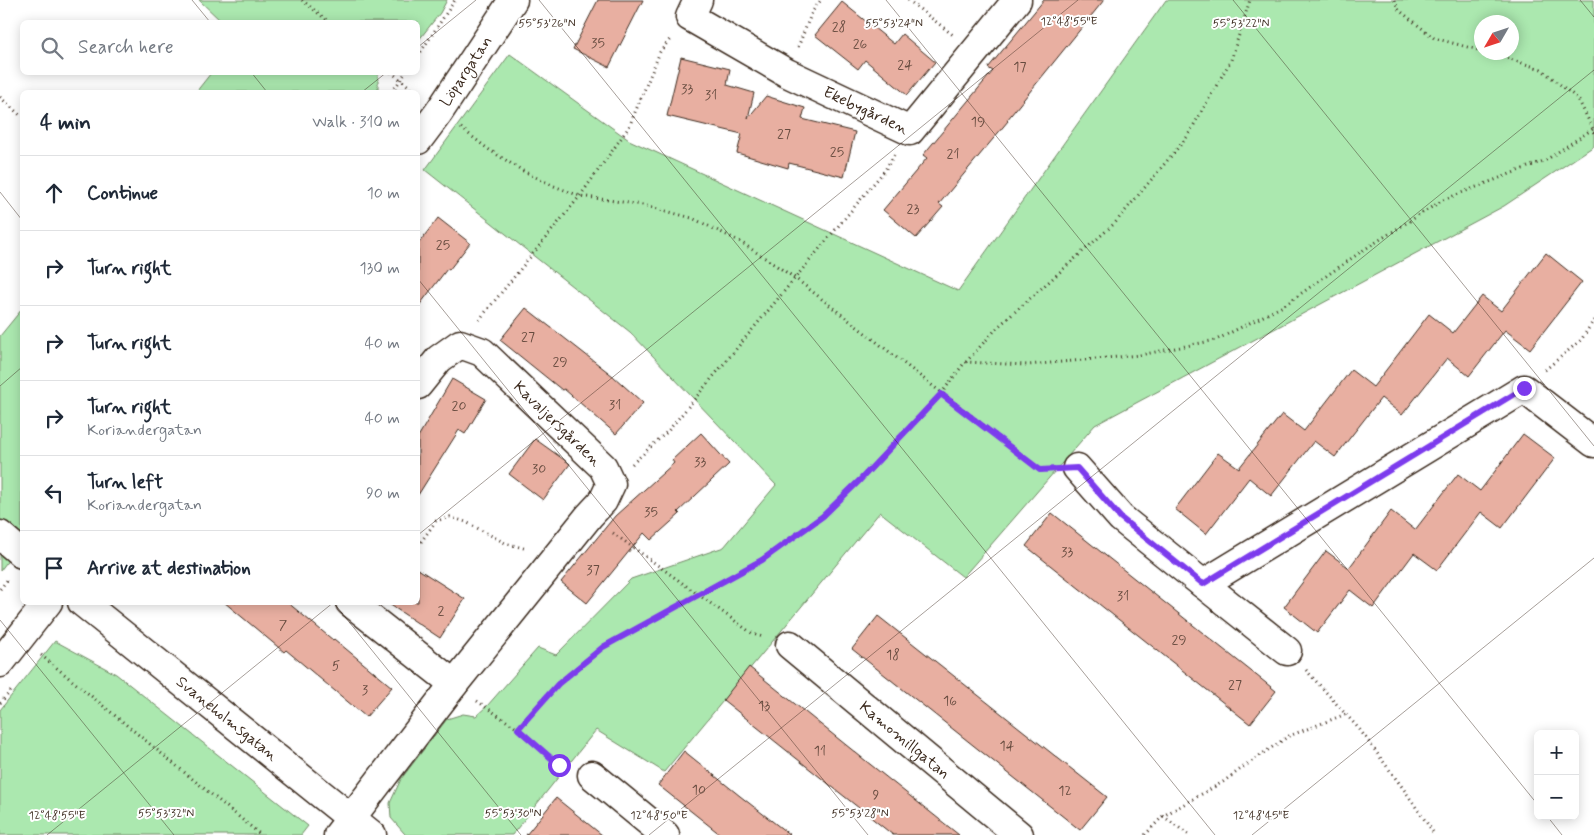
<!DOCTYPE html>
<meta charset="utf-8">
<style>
body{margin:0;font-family:Mynerve,sans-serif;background:#f6f6f7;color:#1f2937}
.controls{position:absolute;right:15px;bottom:15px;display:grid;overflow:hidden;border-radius:8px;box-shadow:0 2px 12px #0003}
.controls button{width:45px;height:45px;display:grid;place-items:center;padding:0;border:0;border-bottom:1px solid #e0e1e3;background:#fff;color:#1f2937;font:25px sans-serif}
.compass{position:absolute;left:1474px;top:15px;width:45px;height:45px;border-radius:50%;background:#fff;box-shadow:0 2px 12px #0003;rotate:231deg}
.stop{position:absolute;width:15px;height:15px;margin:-11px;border:4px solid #7c3aed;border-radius:50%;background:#fff}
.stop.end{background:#7c3aed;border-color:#fff;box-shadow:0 1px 5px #0008}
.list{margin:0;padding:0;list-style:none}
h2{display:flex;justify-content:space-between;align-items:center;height:65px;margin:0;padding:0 20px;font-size:21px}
h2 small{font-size:16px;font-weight:400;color:#747a83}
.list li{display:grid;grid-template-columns:32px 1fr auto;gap:15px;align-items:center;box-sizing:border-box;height:75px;padding:0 20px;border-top:1px solid #e0e1e3}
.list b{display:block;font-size:19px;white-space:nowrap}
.list p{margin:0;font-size:16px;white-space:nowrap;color:#747a83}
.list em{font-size:16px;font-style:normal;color:#747a83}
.icon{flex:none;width:28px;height:28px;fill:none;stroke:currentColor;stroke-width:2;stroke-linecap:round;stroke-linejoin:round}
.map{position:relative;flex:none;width:1594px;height:835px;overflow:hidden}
.search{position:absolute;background:#fff;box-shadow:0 2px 12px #0003;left:20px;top:20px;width:400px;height:55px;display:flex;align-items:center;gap:12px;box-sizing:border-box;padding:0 18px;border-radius:8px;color:#747a83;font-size:19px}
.panel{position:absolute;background:#fff;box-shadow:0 2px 12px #0003;left:20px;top:90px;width:400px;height:515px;border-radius:8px}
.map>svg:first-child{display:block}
.green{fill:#abe8af;stroke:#738966;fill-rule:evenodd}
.building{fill:#e8afa1;stroke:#3b2a1e}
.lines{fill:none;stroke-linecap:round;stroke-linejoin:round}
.minor-casing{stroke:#3b2a1e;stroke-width:31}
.tertiary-casing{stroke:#3b2a1e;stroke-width:31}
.path{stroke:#3b2a1e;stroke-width:3;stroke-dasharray:1 4;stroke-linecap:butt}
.minor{stroke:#fff;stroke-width:28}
.tertiary{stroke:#fff;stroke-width:28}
.route{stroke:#7c3aed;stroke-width:6}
.ticks{fill:none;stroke:#3b2a1e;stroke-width:1;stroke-opacity:0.45}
.labels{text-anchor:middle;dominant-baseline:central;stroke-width:4;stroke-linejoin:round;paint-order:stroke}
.number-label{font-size:14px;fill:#664b3f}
.street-label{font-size:16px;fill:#3b2a1e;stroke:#fff}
.ticks-label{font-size:12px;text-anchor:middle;fill:#3b2a1e;stroke:#fff;stroke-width:4;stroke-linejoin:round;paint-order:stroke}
</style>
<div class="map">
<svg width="1594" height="835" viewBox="0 0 1594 835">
<rect width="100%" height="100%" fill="#fff"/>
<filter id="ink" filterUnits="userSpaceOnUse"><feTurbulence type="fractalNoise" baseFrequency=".02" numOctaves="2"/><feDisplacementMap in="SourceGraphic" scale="10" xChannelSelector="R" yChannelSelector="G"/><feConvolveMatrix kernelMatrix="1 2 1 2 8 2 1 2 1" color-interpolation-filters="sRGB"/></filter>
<g filter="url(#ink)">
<!-- green -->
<path class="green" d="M199 0H447L440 13 418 41V22H222Z
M1166 0H1594V146L1504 206 1095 425 963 577 880 512 664 772 596 730 512 835H406L404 833 391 818 390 803 401 779 447 719 463 714 476 716 487 706 538 648 556 655 631 579 724 547 776 485 630 332 425 170 510 54 629 140 958 291ZM1482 22H1512V52H1482Z
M211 73V72L380 73 378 75V92H196Z
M22 309V542L0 571V336Z
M55 641 116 674 308 826 301 835H0V710Z"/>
<!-- building -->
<path class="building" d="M598 0H643L609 67 573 49Z
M1044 0H1104L1007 120 1008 121 939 204 943 207 916 238 883 210 927 158 923 155 993 71 988 68Z
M842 2 894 44 902 34 935 62 907 95 865 60 858 69 815 35Z
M681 57 730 69 727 85 754 93 748 118 766 96 805 108 802 119 855 132 844 177 789 163 788 168 737 153 742 134 667 116Z
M438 218 470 243 449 270 447 269 418 307V244Z
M1546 253 1582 282 1530 349 1505 330 1469 376 1447 358 1402 415 1381 398 1335 457 1314 441 1271 496 1249 478 1206 534 1175 509 1218 453 1239 468 1282 414 1304 431 1351 370 1373 387 1429 314 1453 333 1482 296 1501 311Z
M526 308 613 376 643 403 616 434 564 389 562 390 500 340Z
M452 379 486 399 465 434 459 430 418 495V437Z
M701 433 729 464 678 512 680 514 651 540 644 533 587 603 561 582 615 516 674 463 672 460Z
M1523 434 1555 458 1502 528 1481 512 1437 570 1414 553 1373 608 1350 590 1317 633 1284 607 1326 551 1349 568 1391 511 1415 530 1458 474 1480 491Z
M535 439 570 464 543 500 509 474Z
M1052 513 1276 691 1250 724 1026 546Z
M418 569 465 599 440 638 386 602H418Z
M224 602H287L333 640 334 639 392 687 366 717 286 650 284 652Z
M878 616 1107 797 1080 830 852 649Z
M749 667 861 757 959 835H893L835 789 723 700Z
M684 751 740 796 790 835H721L658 785Z
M556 798 602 835H526Z"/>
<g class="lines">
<defs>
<g id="minor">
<path id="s1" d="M698 0 690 17 787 73 910 131 1017 0"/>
<path d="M1077 468 1121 518 1203 584 1524 389 1594 443"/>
<path d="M0 535 22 554"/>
<path d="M1203 584 1287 651"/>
<path id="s2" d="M82 602 372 835"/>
<path d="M350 602 454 684"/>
<path id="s3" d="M790 645 1019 835"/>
<path d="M592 775 665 835"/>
<path d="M338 835 454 684 589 516 603 501 611 484 603 467 482 352 460 344 439 359 418 385"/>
</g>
<g id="tertiary">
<path id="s4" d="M418 140 439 112 513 0"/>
<path d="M0 663 48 602"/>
</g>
</defs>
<!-- minor casing -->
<use href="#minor" class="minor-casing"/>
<!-- tertiary casing -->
<use href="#tertiary" class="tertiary-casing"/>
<!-- path -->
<path class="path" d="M302 0 329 22
M908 0 953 35
M1394 0 1399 10 1434 38 1482 51
M798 47 812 12 821 0
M1488 52 1541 69 1578 99 1593 129 1594 135
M418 56 455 0
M391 72 416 92
M392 92 406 72
M0 97 22 117
M461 128 488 149 523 171 554 186 580 196 643 205 692 218 739 241 795 278 1040 470H1049
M479 320 580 196 629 127 660 52 671 38
M966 362 999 326 1115 223 1187 137 1231 60 1250 0
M1545 370 1581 340 1594 320
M632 464 668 431 885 170 894 155
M613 533 753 634 763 637
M418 546 436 521 450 517 466 522 505 543 527 549
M0 589 8 579
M41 655 261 835
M1306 670 1360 730 1405 791 1435 835
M477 701 518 729 559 765 565 767
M0 703 11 691
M518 729 558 684 603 647 762 560 823 516 860 480 941 394 965 362 1028 365 1140 355 1216 340 1283 306 1365 249 1443 200 1546 160 1594 128
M1163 816 1189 835
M1145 835 1163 816 1223 782 1256 758 1289 736 1346 714"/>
<!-- minor -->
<use href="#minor" class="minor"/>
<!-- tertiary -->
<use href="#tertiary" class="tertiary"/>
</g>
</g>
<g class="lines" filter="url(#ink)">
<!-- route -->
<path class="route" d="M559 765 518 729 558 684 603 647 762 560 823 516 860 480 941 394 1040 470 1077 468 1121 518 1203 584 1524 388"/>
</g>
<!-- ticks -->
<path class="ticks" d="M192 0 210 22M539 0 1215 835M886 0 1538 805M1233 0 1594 446M1580 0 1594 17M418 47 476 0M251 72 267 92M362 92 387 72M0 192 22 220M418 279 868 835M0 386 22 367M418 535 1078 0M333 602 521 835M0 620 174 835M1547 816 1562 835M47 835 334 602M649 835 1594 70M1252 835 1594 558"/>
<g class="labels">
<!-- number labels -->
<g class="number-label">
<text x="839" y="27">28</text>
<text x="598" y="43">35</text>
<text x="860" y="44">26</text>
<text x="905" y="65">24</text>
<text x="1020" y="67">17</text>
<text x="687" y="89">33</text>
<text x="711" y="95">31</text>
<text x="978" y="122">19</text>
<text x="784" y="134">27</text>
<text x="837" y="152">25</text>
<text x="953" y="154">21</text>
<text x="913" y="209">23</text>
<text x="443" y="245">25</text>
<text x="528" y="337">27</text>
<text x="560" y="362">29</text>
<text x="615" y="405">31</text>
<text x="459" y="406">20</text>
<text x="700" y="462">33</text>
<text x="539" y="469">30</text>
<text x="651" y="512">35</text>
<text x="1067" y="552">33</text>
<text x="593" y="570">37</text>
<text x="1123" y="596">31</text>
<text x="441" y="611">2</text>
<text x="283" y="625">7</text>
<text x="1179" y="640">29</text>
<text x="893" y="655">18</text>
<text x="336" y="666">5</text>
<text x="1235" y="685">27</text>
<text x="365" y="690">3</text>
<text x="950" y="701">16</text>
<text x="764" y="706">13</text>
<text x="1007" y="746">14</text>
<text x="820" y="751">11</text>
<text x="699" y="790">10</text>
<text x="1065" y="791">12</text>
<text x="876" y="795">9</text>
</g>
<!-- street labels -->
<g class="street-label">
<text stroke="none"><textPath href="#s4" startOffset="84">Löpargatan</textPath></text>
<text stroke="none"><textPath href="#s1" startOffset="218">Ekebygården</textPath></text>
<text transform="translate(557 424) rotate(44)">Kavaljersgården</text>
<text stroke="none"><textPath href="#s2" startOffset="186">Svaneholmsgatan</textPath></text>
<text stroke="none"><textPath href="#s3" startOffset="149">Kamomillgatan</textPath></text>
</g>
</g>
<g class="ticks-label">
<text x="1069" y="25">12°48'55"E</text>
<text x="547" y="27">55°53'26"N</text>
<text x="894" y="27">55°53'24"N</text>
<text x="1241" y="27">55°53'22"N</text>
<text x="166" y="817">55°53'32"N</text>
<text x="513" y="817">55°53'30"N</text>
<text x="860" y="817">55°53'28"N</text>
<text x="57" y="819">12°48'55"E</text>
<text x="659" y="819">12°48'50"E</text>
<text x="1261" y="819">12°48'45"E</text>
</g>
</svg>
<div class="controls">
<button>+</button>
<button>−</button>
</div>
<svg class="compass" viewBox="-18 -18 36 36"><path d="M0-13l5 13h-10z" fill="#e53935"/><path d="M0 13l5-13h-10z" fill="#747a83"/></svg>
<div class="stop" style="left:559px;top:765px"></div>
<div class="stop end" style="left:1524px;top:388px"></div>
<div class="search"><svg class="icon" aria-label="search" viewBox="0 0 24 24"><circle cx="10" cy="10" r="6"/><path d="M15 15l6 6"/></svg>Search here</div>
<section class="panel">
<h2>4 min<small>Walk · 310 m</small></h2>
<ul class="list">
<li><svg class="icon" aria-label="ahead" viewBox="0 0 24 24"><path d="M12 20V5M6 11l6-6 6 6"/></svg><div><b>Continue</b></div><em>10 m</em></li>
<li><svg class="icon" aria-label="right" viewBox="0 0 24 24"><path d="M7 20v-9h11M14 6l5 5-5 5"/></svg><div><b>Turn right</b></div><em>130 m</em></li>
<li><svg class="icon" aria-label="right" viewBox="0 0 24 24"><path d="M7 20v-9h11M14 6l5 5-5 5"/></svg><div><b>Turn right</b></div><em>40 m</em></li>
<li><svg class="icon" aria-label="right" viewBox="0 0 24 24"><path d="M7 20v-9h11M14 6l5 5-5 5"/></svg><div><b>Turn right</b><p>Koriandergatan</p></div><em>40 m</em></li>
<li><svg class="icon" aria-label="left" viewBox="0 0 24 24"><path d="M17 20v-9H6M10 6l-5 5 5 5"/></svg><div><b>Turn left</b><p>Koriandergatan</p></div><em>90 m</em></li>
<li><svg class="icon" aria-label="arrive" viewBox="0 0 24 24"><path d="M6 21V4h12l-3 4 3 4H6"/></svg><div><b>Arrive at destination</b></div></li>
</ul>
</section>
</div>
